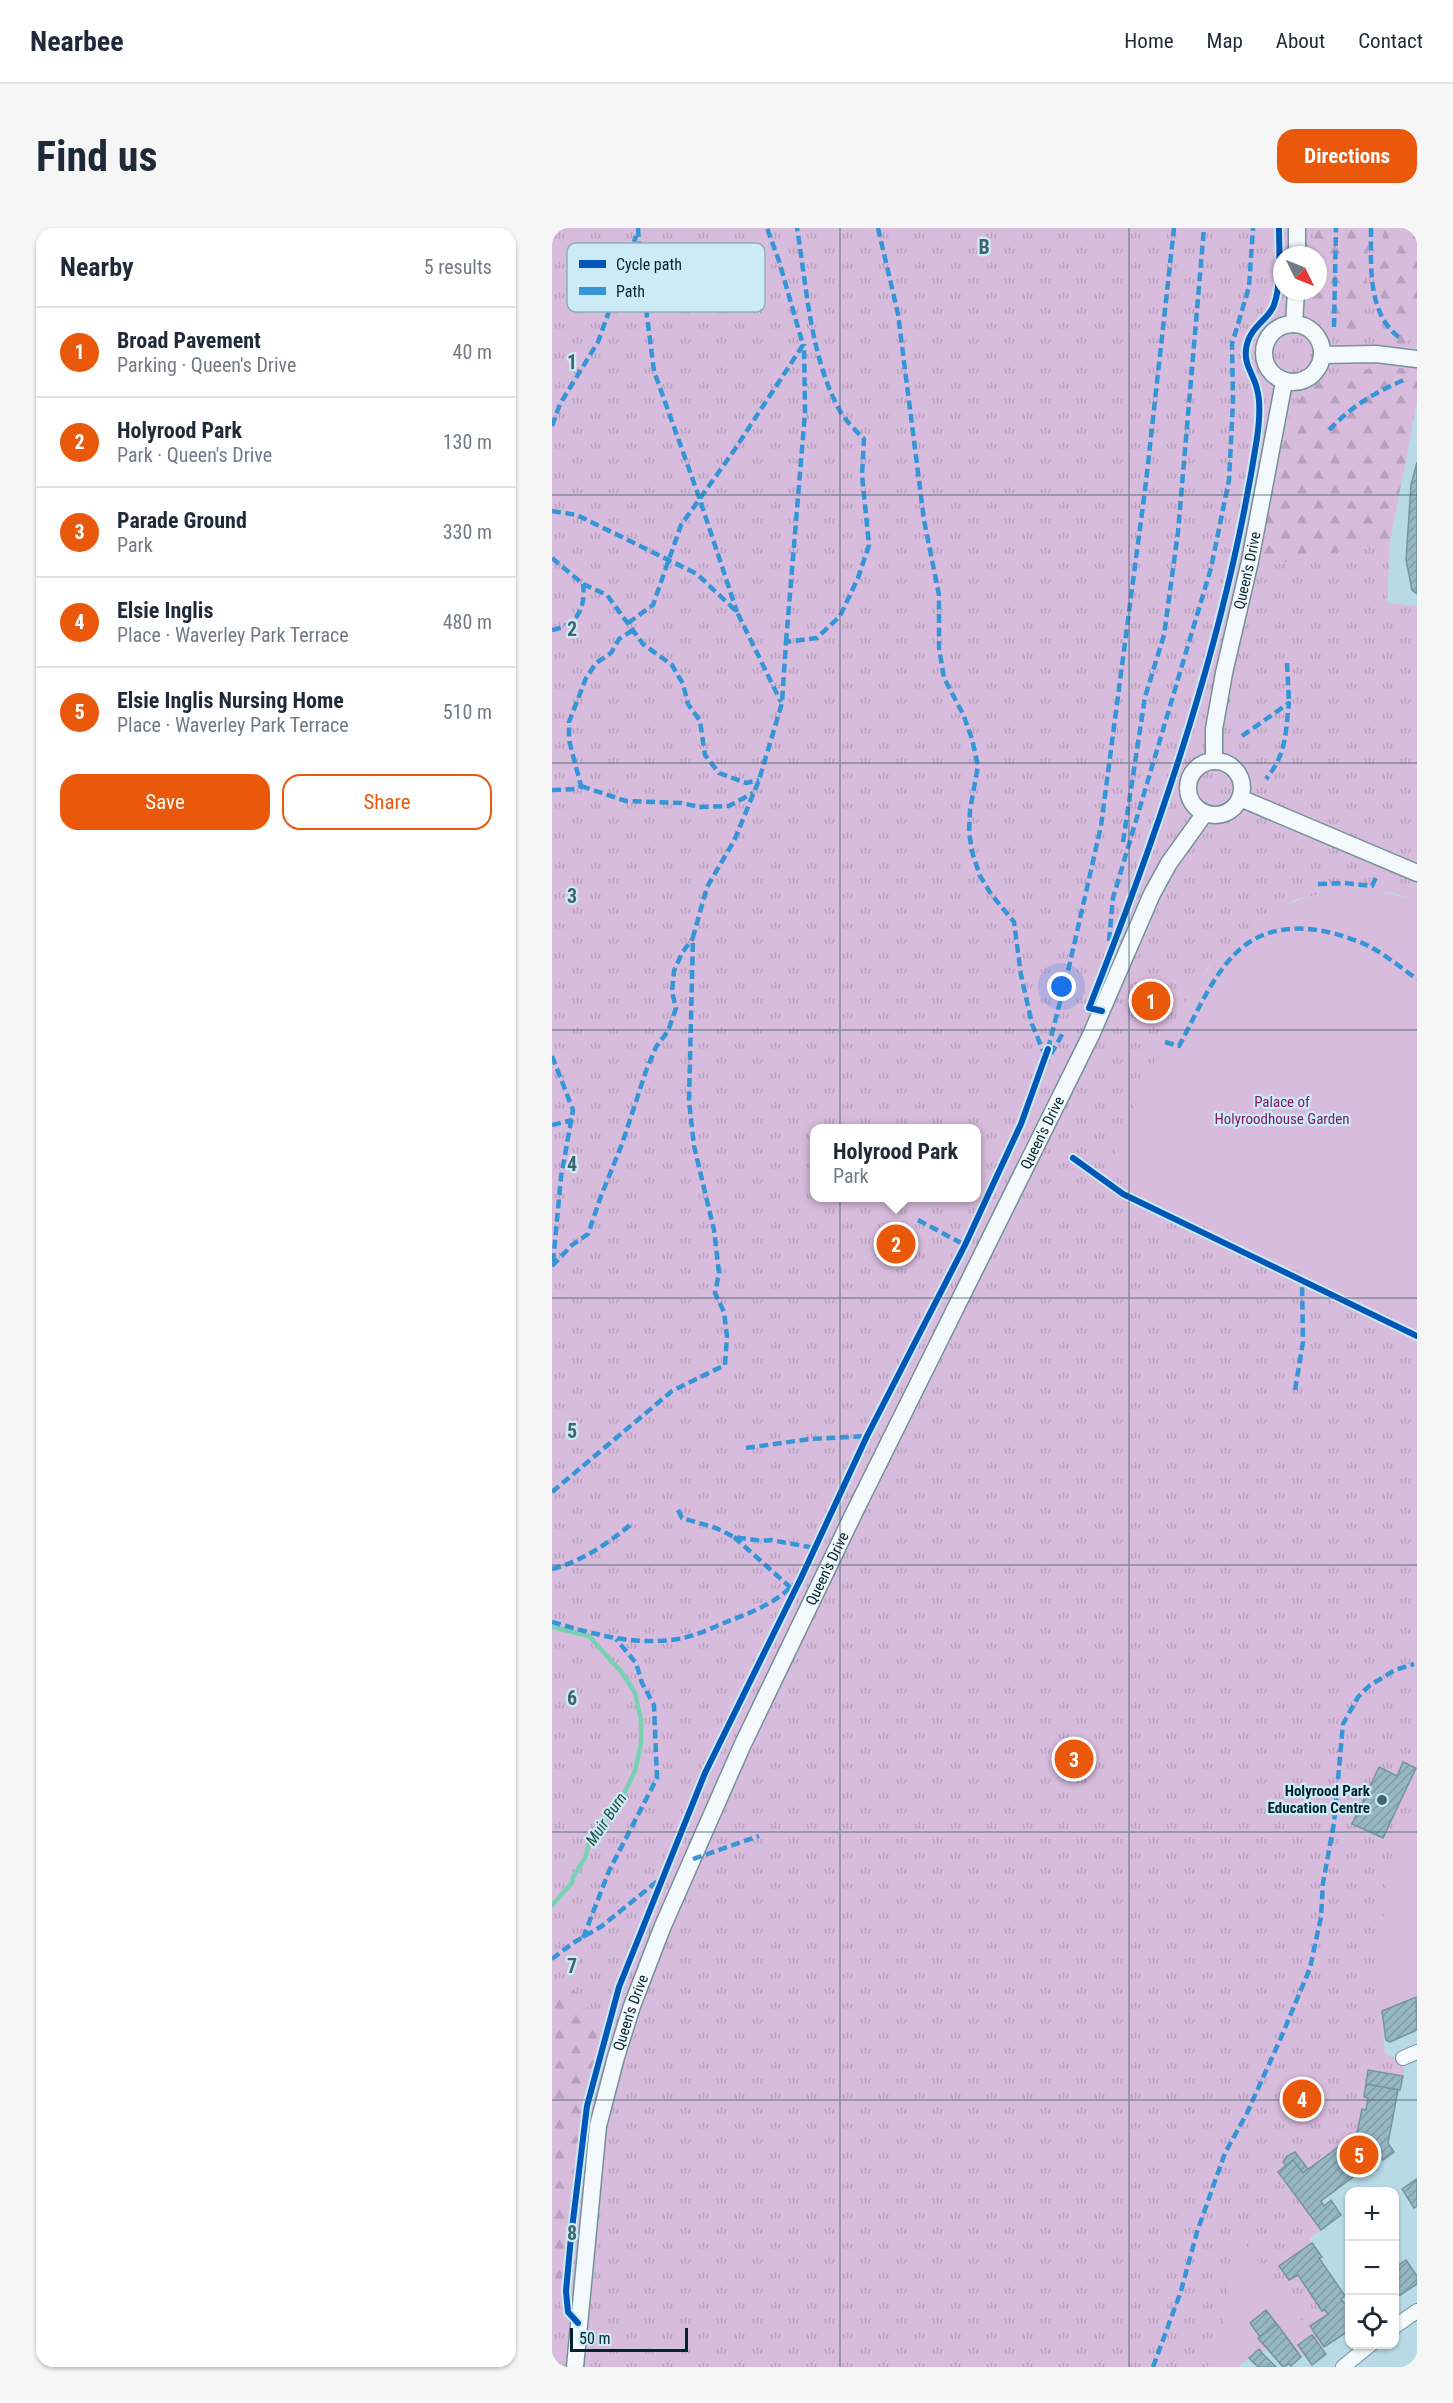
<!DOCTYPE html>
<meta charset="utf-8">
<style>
body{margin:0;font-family:"Roboto Condensed",sans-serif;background:#f6f6f7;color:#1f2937}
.controls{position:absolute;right:18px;bottom:18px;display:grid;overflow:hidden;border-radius:12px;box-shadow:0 2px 4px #0004}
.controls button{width:54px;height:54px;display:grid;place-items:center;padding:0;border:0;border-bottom:2px solid #e0e1e3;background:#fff;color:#1f2937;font:30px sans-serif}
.compass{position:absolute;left:721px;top:18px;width:54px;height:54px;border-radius:50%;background:#fff;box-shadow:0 2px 4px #0004;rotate:133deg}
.scale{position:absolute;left:18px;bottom:15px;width:118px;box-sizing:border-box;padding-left:6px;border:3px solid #002530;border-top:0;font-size:16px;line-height:21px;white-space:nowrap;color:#002530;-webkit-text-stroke:4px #ccebf7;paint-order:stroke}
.you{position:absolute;left:510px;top:759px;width:21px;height:21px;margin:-15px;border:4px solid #fff;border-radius:50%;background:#1a73e8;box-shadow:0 0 0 9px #1a73e833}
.badge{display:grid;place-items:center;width:39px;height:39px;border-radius:50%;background:#ea580c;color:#fff;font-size:20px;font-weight:700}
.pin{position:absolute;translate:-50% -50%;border:3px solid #fff;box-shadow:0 2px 6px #0006}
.popup{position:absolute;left:258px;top:896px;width:171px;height:78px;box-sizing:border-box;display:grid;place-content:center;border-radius:12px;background:#fff;filter:drop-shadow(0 2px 4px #0005);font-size:20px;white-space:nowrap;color:#747a83}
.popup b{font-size:22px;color:#1f2937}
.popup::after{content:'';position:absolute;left:50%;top:100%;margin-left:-12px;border:12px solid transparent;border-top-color:#fff}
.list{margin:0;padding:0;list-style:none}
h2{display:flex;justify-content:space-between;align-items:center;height:78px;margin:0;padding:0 24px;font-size:26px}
h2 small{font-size:20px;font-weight:400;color:#747a83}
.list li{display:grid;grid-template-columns:39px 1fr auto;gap:18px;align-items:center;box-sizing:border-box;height:90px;padding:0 24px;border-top:2px solid #e0e1e3}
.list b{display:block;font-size:22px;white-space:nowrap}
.list p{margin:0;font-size:20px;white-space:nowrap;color:#747a83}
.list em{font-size:20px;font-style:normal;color:#747a83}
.actions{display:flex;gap:12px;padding:18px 24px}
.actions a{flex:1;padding:14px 0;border:2px solid #ea580c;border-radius:18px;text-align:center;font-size:21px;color:#ea580c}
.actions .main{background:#ea580c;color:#fff}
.icon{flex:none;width:33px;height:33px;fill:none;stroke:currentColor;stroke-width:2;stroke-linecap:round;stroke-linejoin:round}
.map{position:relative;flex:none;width:865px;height:2139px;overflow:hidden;border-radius:18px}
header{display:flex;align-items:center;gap:36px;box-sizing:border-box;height:84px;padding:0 30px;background:#fff;border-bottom:2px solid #e0e1e3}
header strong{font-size:28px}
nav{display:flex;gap:33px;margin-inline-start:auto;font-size:21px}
.intro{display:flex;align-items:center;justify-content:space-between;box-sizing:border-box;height:144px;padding:0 36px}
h1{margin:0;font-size:42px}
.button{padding:15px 27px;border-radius:18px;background:#ea580c;color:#fff;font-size:21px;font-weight:700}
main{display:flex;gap:36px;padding:0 36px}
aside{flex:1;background:#fff;border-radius:18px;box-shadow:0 2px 4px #0004}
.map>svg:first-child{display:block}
.grass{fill:url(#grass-tufts);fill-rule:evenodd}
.forest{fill:url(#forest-firs)}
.garden{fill:#d8bcdd}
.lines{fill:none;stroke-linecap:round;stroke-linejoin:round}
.stream{stroke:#78d2b2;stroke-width:4.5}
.building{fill:url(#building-hatch);stroke:#7395a0;stroke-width:1.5}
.minor-casing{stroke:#74919a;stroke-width:16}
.tertiary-casing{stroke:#74919a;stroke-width:19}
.minor{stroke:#f4f9fb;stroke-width:14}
.tertiary{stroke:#f4f9fb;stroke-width:16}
.quiet{stroke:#3695d7;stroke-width:4.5;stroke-dasharray:9 4.5;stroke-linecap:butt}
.cycleway-casing{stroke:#ccebf7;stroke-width:10}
.cycleway{stroke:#0057b8;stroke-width:6}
.grid{fill:none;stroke:#406470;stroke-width:1.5;stroke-opacity:0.55}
.poi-dot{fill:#406470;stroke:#ccebf7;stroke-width:2}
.labels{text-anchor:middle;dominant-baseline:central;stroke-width:4.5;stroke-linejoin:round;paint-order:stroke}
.street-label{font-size:15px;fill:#002530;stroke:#ccebf7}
.park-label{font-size:15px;fill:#811965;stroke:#ccebf7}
.poi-label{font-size:15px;font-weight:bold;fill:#002530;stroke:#ccebf7;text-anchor:end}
.water-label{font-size:16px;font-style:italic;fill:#21503b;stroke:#ccebf7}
.key{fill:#ccebf7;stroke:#8fb0bb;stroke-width:1.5}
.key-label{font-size:16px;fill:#002530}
.grid-label{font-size:20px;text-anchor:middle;font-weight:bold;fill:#406470;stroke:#ccebf7;stroke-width:4.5;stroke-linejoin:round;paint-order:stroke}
</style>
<header>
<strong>Nearbee</strong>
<nav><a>Home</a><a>Map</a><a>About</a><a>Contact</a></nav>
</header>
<div class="intro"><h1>Find us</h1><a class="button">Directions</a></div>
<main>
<aside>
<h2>Nearby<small>5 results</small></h2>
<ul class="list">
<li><span class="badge">1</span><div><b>Broad Pavement</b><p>Parking · Queen's Drive</p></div><em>40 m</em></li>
<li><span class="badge">2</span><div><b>Holyrood Park</b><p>Park · Queen's Drive</p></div><em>130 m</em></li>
<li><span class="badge">3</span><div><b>Parade Ground</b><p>Park</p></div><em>330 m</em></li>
<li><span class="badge">4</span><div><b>Elsie Inglis</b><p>Place · Waverley Park Terrace</p></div><em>480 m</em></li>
<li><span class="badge">5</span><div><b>Elsie Inglis Nursing Home</b><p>Place · Waverley Park Terrace</p></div><em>510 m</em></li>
</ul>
<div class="actions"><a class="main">Save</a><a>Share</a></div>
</aside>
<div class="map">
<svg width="865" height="2139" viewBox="0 0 865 2139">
<defs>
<pattern id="grass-tufts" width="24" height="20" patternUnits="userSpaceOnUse" patternTransform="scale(1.5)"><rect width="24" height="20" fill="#d8bcdd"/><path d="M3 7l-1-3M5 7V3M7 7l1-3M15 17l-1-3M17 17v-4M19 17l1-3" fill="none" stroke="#b8a1be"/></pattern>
<pattern id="forest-firs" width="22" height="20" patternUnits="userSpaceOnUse" patternTransform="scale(1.5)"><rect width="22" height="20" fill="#d8bcdd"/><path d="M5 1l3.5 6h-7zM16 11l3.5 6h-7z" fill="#b8a1be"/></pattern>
<pattern id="building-hatch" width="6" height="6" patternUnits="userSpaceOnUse" patternTransform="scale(1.5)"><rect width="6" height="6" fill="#97b7c2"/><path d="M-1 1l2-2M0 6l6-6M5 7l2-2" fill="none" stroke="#809da7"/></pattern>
</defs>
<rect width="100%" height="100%" fill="#b7dae6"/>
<!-- grass -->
<path class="grass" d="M0 0H865V115L862 130 865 173 838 314 835 375 865 378V672L841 665 811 662 779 664 741 672 656 739 636 771 601 841 865 760V1576L838 1633 824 1756 833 1825 853 1836 851 1848 816 1842 812 1868 816 1870 814 1881 810 1882 805 1905 756 1941 743 1924 738 1925 732 1932 734 1938 726 1944 769 2002 757 2011 760 2015 727 2038 737 2052 746 2047 770 2083 773 2082 776 2086 758 2098 772 2119 770 2121 686 2007 667 2127 655 2139H0ZM730 27H766V63H730ZM263 900H425V970H263Z"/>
<!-- forest -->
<path class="forest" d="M762 0H817L814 68 807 110C773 106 761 98 760 63H766V27H761Z
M833 0H865V90L861 100V108L852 119 831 113 827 27Z
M823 140H865V173L838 314 704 340C709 315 714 289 720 263 727 225 730 174 769 153 786 144 805 143 823 140Z
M0 1753C25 1755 25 1771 41 1783 47 1788 51 1788 54 1796L30 1884 12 2057H0Z"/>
<!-- garden -->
<path class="garden" d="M820 662 865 672V1101L574 960C564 944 561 931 566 912 623 795 663 658 820 662Z
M865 1576V1768L830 1783 834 1812H832L824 1756 838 1633Z
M686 2006 760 2107 746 2117 753 2127 749 2129 714 2083 698 2095 715 2121 710 2125 706 2121 687 2139H655L667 2127Z"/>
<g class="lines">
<!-- stream -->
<path class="stream" d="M0 1399 37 1408 71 1446 83 1465 89 1492V1515L83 1543 70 1570 39 1608 33 1630 21 1649 20 1655 0 1677"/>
</g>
<!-- building -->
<path class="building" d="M865 234V366L860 362 854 332 859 257Z
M851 1534 864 1540 831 1610 800 1596 827 1539 845 1548Z
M864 1769 865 1802 838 1814 834 1812 830 1783Z
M816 1842 851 1848 848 1862 814 1856Z
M814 1856 846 1862 836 1915 842 1924 831 1932 828 1929 769 1973 772 1978 779 1972 789 1987 769 2002 726 1944 741 1932 751 1945 805 1905 810 1881 814 1882 816 1870 812 1869Z
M743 1924 756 1941 751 1945 741 1932 734 1938 731 1934 735 1928Z
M865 1951V1978L862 1980 850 1961Z
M760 2015 770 2029 767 2030 793 2068 789 2071 792 2075 798 2071V2102L772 2119 758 2098 776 2086 773 2082 770 2083 746 2047 737 2052 727 2038Z
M854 2032 865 2048V2056L842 2071V2040Z
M714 2082 725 2096 708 2109 698 2095Z
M725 2096 749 2129 739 2138 737 2136 731 2139 706 2110Z
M760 2107 774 2126 760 2137 746 2117Z
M707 2121 710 2125 724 2139H706L697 2130Z"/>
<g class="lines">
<defs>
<path id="minor" d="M851 1830 865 1824
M842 2099 865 2083
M791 2139 819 2116"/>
<g id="tertiary">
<path d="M745 27V0"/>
<circle cx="741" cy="125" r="29"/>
<path d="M742 96 744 63"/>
<path d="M770 127 824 126 865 131"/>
<circle cx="663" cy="560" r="27"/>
<path id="s1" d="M662 533V501L672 445 698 333 732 154"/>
<path d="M688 570 865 645"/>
<path id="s2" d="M23 2139 46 1898 64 1829 80 1778 110 1700 190 1518 303 1283 539 807 600 666 617 635 653 585"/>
</g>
</defs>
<!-- minor casing -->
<use href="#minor" class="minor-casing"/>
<!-- tertiary casing -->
<use href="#tertiary" class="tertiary-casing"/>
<!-- minor -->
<use href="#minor" class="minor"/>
<!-- tertiary -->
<use href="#tertiary" class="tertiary"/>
<!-- quiet -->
<path class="quiet" d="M86 0 89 42 102 143 147 269 185 384
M326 0 346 86 372 292 387 367V420L392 450 411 486 420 511 426 538 418 582 417 605 421 627 428 648 439 666 462 694 469 747 480 796 492 825
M819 0C819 37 815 86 848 110
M782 99 784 0
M0 198 8 176 46 114 84 8
M777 202C801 177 822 165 854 151
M0 283 25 287 145 346 185 384 229 474
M0 330 31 356 55 367 91 416 120 437 131 456 136 476 148 493 153 527 167 545 194 555 207 552
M76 395 101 377 129 297 179 227 251 117 227 33 215 0
M0 402C25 397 34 381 31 356
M234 414 253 185 252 116
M735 435 737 475
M690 508 737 475C733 507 735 525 714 551
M29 558 74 573 129 575 148 579 177 578 201 565
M0 562 25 561 29 558 17 512V494L34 450 44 435 59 425 67 411 81 402
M571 614 593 469 612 407 626 304 652 0
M766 656 793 655 820 658 825 647
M557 713 561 670 659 340 677 252 681 174 680 116 697 59 701 0
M613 814 627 818C644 787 659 749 685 724 717 693 763 697 802 712 825 719 846 738 865 751
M496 821 517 739 549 598 594 254 622 0
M499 826 511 805
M0 828 21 882 9 949 1 1035
M0 897 20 892
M366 992 413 1017
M0 1038 20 1017 36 1006 49 968 70 916 94 843 104 819 116 803 124 780 120 764 122 743 130 725 141 710
M743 1162 751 1114 750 1052
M194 1220 258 1211 315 1208
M0 1264 120 1163 173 1137 175 1108 172 1084 163 1065 167 1045 162 1002 142 918 137 873 141 709 155 659 182 613 207 552 230 475 234 414 265 410 288 388 306 350 317 317 310 247 312 211C304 203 294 193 288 183 258 129 255 60 245 0
M126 1282 130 1290 164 1300 182 1309 210 1313 219 1312 263 1320
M182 1309 239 1360
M0 1341C30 1333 54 1317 78 1297
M0 1394C41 1406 83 1418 126 1411 144 1408 162 1399 179 1392 201 1384 225 1374 242 1356
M141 1631 207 1608
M31 1710 57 1643 105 1550 102 1477 90 1455 84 1435 64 1411
M0 1731 21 1715 50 1698 108 1651
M601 2139 629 2063 645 2004 673 1925 695 1885 728 1812 758 1740 769 1689 771 1655 782 1595 791 1496 806 1469 817 1458 843 1442 862 1436"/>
<defs>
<path id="cycleway" d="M550 783 537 780C609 597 675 406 705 210 707 196 709 175 705 161 702 147 692 137 694 122 696 99 717 92 722 77 730 54 727 24 727 0
M521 930 571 966 865 1108
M26 2095 16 2084 14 2063 19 2009 35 1878 67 1759 153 1545 249 1350 315 1208 413 1017 469 896 496 821"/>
</defs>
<!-- cycleway casing -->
<use href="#cycleway" class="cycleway-casing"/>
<!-- cycleway -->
<use href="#cycleway" class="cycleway"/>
</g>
<!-- grid -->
<path class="grid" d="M288 0V2139M577 0V2139M0 267H865M0 535H865M0 802H865M0 1070H865M0 1337H865M0 1604H865M0 1872H865"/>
<!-- markers -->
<circle class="poi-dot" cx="830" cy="1572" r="6"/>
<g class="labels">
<!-- street labels -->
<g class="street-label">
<text stroke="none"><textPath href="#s1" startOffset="194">Queen's Drive</textPath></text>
<text stroke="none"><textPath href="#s2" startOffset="1332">Queen's Drive</textPath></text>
<text stroke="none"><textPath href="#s2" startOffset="846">Queen's Drive</textPath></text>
<text stroke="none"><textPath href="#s2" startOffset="360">Queen's Drive</textPath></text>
</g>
<!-- park labels -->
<g class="park-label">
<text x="730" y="874">Palace of<tspan x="730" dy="17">Holyroodhouse Garden</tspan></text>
</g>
<!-- poi labels -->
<g class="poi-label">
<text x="818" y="1563">Holyrood Park<tspan x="818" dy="17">Education Centre</tspan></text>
</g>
<!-- water labels -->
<g class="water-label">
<text transform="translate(54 1591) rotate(-56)">Muir Burn</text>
</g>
</g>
<!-- legend -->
<rect x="15" y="15" width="198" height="69" rx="9" class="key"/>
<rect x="27" y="32" width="27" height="8" fill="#0057b8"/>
<rect x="27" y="59" width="27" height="8" fill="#3695d7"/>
<g class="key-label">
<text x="64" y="42">Cycle path</text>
<text x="64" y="69">Path</text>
</g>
<g class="grid-label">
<text x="432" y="26">B</text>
<text x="20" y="141">1</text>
<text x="20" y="408">2</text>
<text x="20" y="675">3</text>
<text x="20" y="943">4</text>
<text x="20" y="1210">5</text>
<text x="20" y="1477">6</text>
<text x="20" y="1745">7</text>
<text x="20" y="2012">8</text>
</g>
</svg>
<div class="controls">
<button>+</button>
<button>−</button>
<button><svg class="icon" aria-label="locate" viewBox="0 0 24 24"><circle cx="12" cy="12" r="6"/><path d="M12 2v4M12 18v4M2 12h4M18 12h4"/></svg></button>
</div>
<svg class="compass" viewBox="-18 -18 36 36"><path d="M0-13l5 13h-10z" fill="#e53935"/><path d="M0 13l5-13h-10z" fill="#747a83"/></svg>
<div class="scale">50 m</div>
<div class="you"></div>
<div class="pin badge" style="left:599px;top:773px">1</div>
<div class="pin badge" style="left:344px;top:1016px">2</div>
<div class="popup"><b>Holyrood Park</b>Park</div>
<div class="pin badge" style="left:522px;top:1531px">3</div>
<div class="pin badge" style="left:750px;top:1871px">4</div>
<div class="pin badge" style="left:807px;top:1927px">5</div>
</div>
</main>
